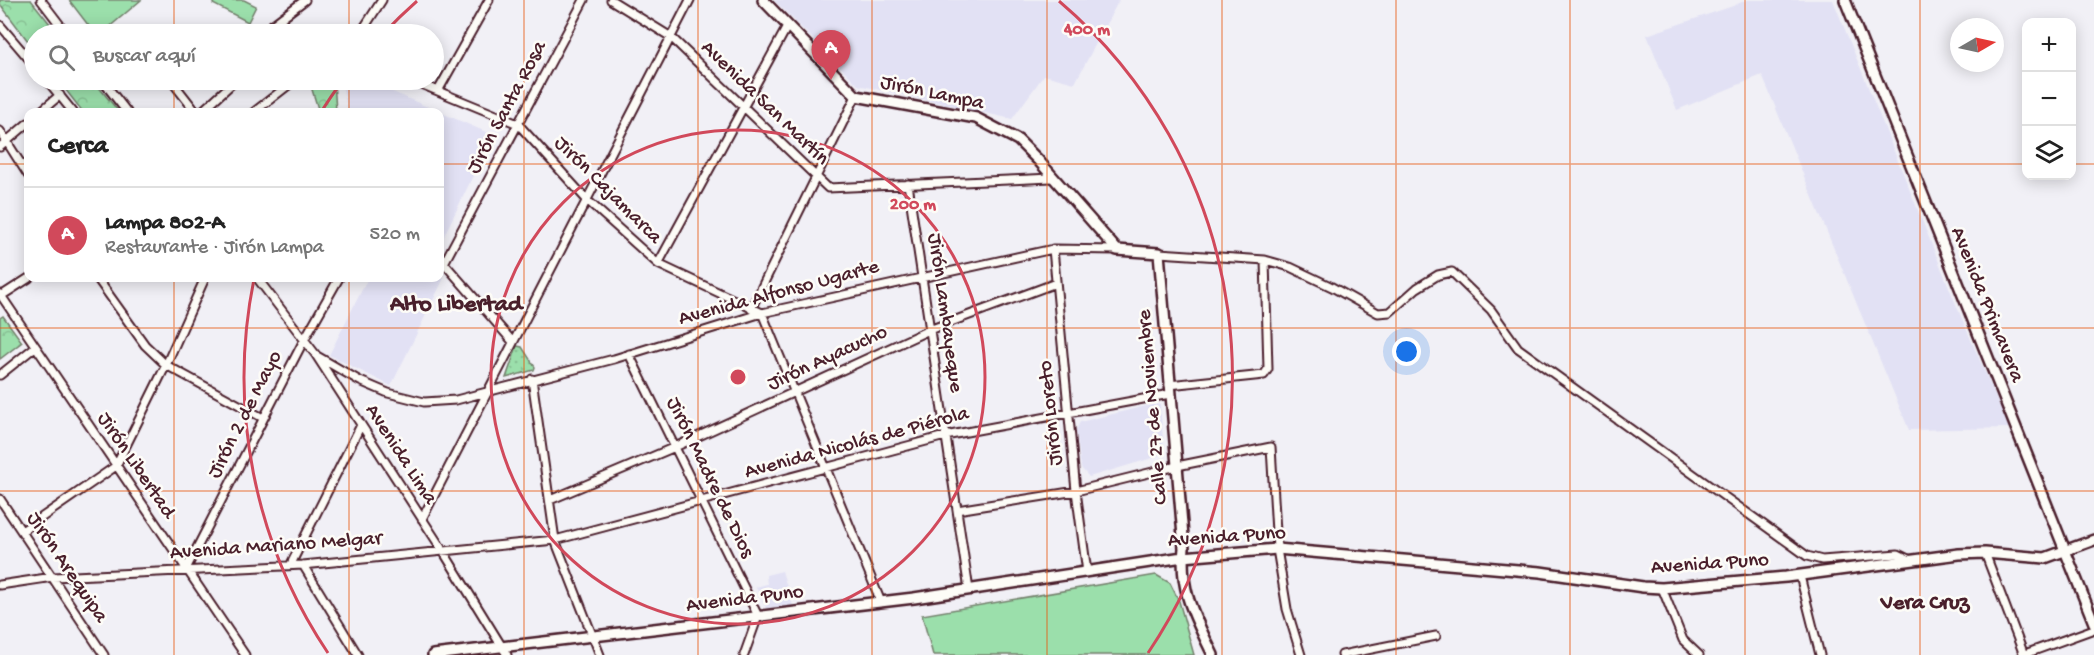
<!DOCTYPE html>
<html lang="es">
<meta charset="utf-8">
<style>
body{margin:0;font-family:"Gochi Hand",sans-serif;background:#f2f2f2;color:#222}
.controls{position:absolute;right:18px;top:18px;display:grid;overflow:hidden;border-radius:12px;box-shadow:0 3px 15px #0003}
.controls button{width:54px;height:54px;display:grid;place-items:center;padding:0;border:0;border-bottom:2px solid #e0e0e0;background:#fff;color:#222;font:30px sans-serif}
.compass{position:absolute;left:1950px;top:18px;width:54px;height:54px;border-radius:50%;background:#fff;box-shadow:0 3px 15px #0003;rotate:81deg}
.you{position:absolute;left:1407px;top:352px;width:21px;height:21px;margin:-15px;border:4px solid #fff;border-radius:50%;background:#1a73e8;box-shadow:0 0 0 9px #1a73e833}
.badge{display:grid;place-items:center;width:39px;height:39px;border-radius:50%;background:#d1495b;color:#fff;font-size:20px;font-weight:700}
.pin{position:absolute;translate:-50% -50px;filter:drop-shadow(0 2px 3px #0008)}
.pin::after{content:'';position:absolute;top:32px;width:21px;height:18px;background:inherit;clip-path:polygon(0 0,100% 0,50% 100%)}
.list{margin:0;padding:0;list-style:none}
h2{display:flex;justify-content:space-between;align-items:center;height:78px;margin:0;padding:0 24px;font-size:26px}
h2 small{font-size:20px;font-weight:400;color:#767676}
.list li{display:grid;grid-template-columns:39px 1fr auto;gap:18px;align-items:center;box-sizing:border-box;height:96px;padding:0 24px;border-top:2px solid #e0e0e0}
.list b{display:block;font-size:22px;white-space:nowrap}
.list p{margin:0;font-size:20px;white-space:nowrap;color:#767676}
.list em{font-size:20px;font-style:normal;color:#767676}
.icon{flex:none;width:33px;height:33px;fill:none;stroke:currentColor;stroke-width:2;stroke-linecap:round;stroke-linejoin:round}
.map{position:relative;flex:none;width:2094px;height:655px;overflow:hidden}
.search{position:absolute;background:#fff;box-shadow:0 3px 15px #0003;left:24px;top:24px;width:420px;height:66px;display:flex;align-items:center;gap:15px;box-sizing:border-box;padding:0 21px;border-radius:33px;color:#767676;font-size:22px}
.panel{position:absolute;background:#fff;box-shadow:0 3px 15px #0003;left:24px;top:108px;width:420px;height:174px;border-radius:12px}
.map>svg:first-child{display:block}
.built{fill:#e2e1f4}
.grass{fill:url(#grass-dots);stroke:#727f6b;stroke-width:1.5}
.forest{fill:url(#forest-crowns);stroke:#727f6b;stroke-width:1.5}
.pitch{fill:#9bdfab;stroke:#727f6b;stroke-width:1.5}
.lines{fill:none;stroke-linecap:round;stroke-linejoin:round}
.street-casing{stroke:#4a1f2b;stroke-width:11}
.secondary-casing{stroke:#4a1f2b;stroke-width:14}
.street{stroke:#fdfcf7;stroke-width:7}
.secondary{stroke:#fdfcf7;stroke-width:9}
.grid{fill:none;stroke:#e8590c;stroke-width:1.5;stroke-opacity:0.55}
.ring{fill:none;stroke:#d1495b;stroke-width:3}
.labels{text-anchor:middle;dominant-baseline:central;stroke-width:5;stroke-linejoin:round;paint-order:stroke}
.street-label{font-size:21px;fill:#4a1f2b;stroke:#fdfcf7}
.neighbourhood-label{font-size:22px;font-weight:bold;fill:#4a1f2b;stroke:#fdfcf7}
.quarter-label{font-size:24px;font-weight:bold;fill:#4a1f2b;stroke:#fdfcf7}
.centre{fill:#d1495b;stroke:#fdfcf7;stroke-width:3}
.ring-label{font-size:18px;text-anchor:middle;font-weight:bold;fill:#d1495b;stroke:#fdfcf7;stroke-width:5;stroke-linejoin:round;paint-order:stroke}
</style>
<div class="map">
<svg width="2094" height="655" viewBox="0 0 2094 655">
<defs>
<pattern id="grass-dots" width="8" height="8" patternUnits="userSpaceOnUse" patternTransform="scale(1.5)"><rect width="8" height="8" fill="#9bdfab"/><path d="M2 2h.1M6 6h.1" fill="none" stroke="#87bf93" stroke-width="1.8" stroke-linecap="round"/></pattern>
<pattern id="forest-crowns" width="20" height="18" patternUnits="userSpaceOnUse" patternTransform="scale(1.5)"><rect width="20" height="18" fill="#9bdfab"/><path d="M2 6a3 3 0 1 1 6 0M12 15a3 3 0 1 1 6 0" fill="none" stroke="#87bf93"/></pattern>
</defs>
<rect width="100%" height="100%" fill="#f1f0f6"/>
<filter id="ink" filterUnits="userSpaceOnUse"><feTurbulence type="fractalNoise" baseFrequency=".0167" numOctaves="2"/><feDisplacementMap in="SourceGraphic" scale="12" xChannelSelector="R" yChannelSelector="G"/><feConvolveMatrix kernelMatrix="1 2 1 2 8 2 1 2 1" color-interpolation-filters="sRGB"/></filter>
<g filter="url(#ink)">
<!-- built -->
<path class="built" d="M774 0H1119L1075 83 1044 75 1012 119 858 85Z
M1746 0H1833L1957 307 2009 428 1909 430 1762 75 1677 110 1647 35 1733 6Z
M341 80H365L493 135 440 244V112H348Z
M440 273 444 278 391 386 329 355 368 278H440Z
M1154 404 1160 405 1164 451 1156 457 1089 477 1081 468 1076 430 1080 422Z
M782 571 793 606 767 610 756 587 767 584 766 575Z"/>
<!-- grass -->
<path class="grass" d="M517 346 522 347 535 367 534 370 506 378Z"/>
<!-- forest -->
<path class="forest" d="M0 0H31L58 34H34V49L0 4Z
M58 80H93L119 112H83Z
M309 80H334L336 112H319Z
M3 316 22 342 0 359V318Z"/>
<!-- pitch -->
<path class="pitch" d="M69 0H141L101 34H95Z
M215 0H244L256 6 248 22 213 4Z
M1156 575 1170 583 1179 601 1194 655H933L922 615Z"/>
<g class="lines">
<defs>
<path id="street" d="M41 0 67 34
M611 0 671 37 828 188 1051 178
M280 19 293 34
M0 25 34 65
M260 34 305 0
M360 34 382 0
M47 80 73 112
M102 80 127 112
M171 80 196 112
M411 80 518 124 587 200 658 264 762 313 881 602
M438 91 489 0
M40 112 60 95
M201 112 236 80
M254 112 295 80
M0 131 28 175
M0 147 28 123
M908 184 969 590
M1053 249 1076 491 1087 572
M1159 253 1265 260 1290 267 1332 287 1378 313 1390 312 1417 288 1438 275 1452 272 1491 310 1518 348 1807 556 1822 560 1898 554 1910 560
M440 261 444 263 513 342
M444 263 584 0
M658 264 788 25
M97 278 145 345 166 365 263 418
M257 278 316 355 443 551 507 655
M0 294 245 655
M1 296 29 278
M751 309 856 96
M629 354 758 616 744 655
M317 356 360 381 388 393 424 402 456 400 614 359 762 313 1053 249 1117 250
M0 375 35 347
M532 379 555 540 600 655
M1169 385 1264 375 1268 369 1265 260
M0 499 104 655
M550 500 675 447 929 330 1056 283
M957 510 1076 491 1177 466 1271 447 1277 549 1287 609 1301 655
M422 519 690 0
M22 531 116 466 166 365 205 278
M1985 553 2024 655
M291 564 361 425
M303 565 358 655
M186 569 304 340 339 278
M1800 576 1820 655
M0 585 53 577 303 565 555 540 945 436 1170 394
M1662 588 1683 640 1699 655
M1342 655 1436 636
M2022 655 2094 629"/>
<path id="secondary" d="M763 0 856 96 976 118 1018 140 1038 160 1117 250 1159 253 1184 548C1179 591 1195 617 1213 655
M1845 0 2094 623
M433 655 914 598 1183 557 1277 549 1540 572 1643 587 1662 588 1786 577 1959 554 1985 553 2045 558 2094 540"/>
</defs>
<!-- street casing -->
<use href="#street" class="street-casing"/>
<!-- secondary casing -->
<use href="#secondary" class="secondary-casing"/>
<!-- street -->
<use href="#street" class="street"/>
<!-- secondary -->
<use href="#secondary" class="secondary"/>
</g>
</g>
<!-- grid -->
<path class="grid" d="M174 0V34M349 0V34M524 0V655M698 0V655M872 0V655M1047 0V655M1222 0V655M1396 0V655M1570 0V655M1745 0V655M1920 0V655M174 80V112M349 80V112M0 164H28M440 164H2026M2072 164H2094M174 278V655M349 278V655M0 328H2094M0 491H2094"/>
<!-- distance rings -->
<g class="ring">
<circle cx="738" cy="377" r="247"/>
<path d="M328 653A494 494 0 0 1 254 279M321 112A494 494 0 0 1 343 80M383 34A494 494 0 0 1 417 1M1059 1A494 494 0 0 1 1148 653"/>
</g>
<g class="labels">
<!-- street labels -->
<g class="street-label">
<text transform="translate(932 94) rotate(12)">Jirón Lampa</text>
<text transform="translate(764 104) rotate(44)">Avenida San Martín</text>
<text transform="translate(508 108) rotate(-62)">Jirón Santa Rosa</text>
<text transform="translate(607 191) rotate(45)">Jirón Cajamarca</text>
<text transform="translate(779 294) rotate(-15)">Avenida Alfonso Ugarte</text>
<text transform="translate(1986 305) rotate(68)">Avenida Primavera</text>
<text transform="translate(944 313) rotate(82)">Jirón Lambayeque</text>
<text transform="translate(828 359) rotate(-25)">Jirón Ayacucho</text>
<text transform="translate(1154 407) rotate(-95)">Calle 27 de Noviembre</text>
<text transform="translate(1052 413) rotate(-96)">Jirón Loreto</text>
<text transform="translate(246 415) rotate(-63)">Jirón 2 de Mayo</text>
<text transform="translate(857 444) rotate(-15)">Avenida Nicolás de Piérola</text>
<text transform="translate(400 455) rotate(57)">Avenida Lima</text>
<text transform="translate(135 466) rotate(56)">Jirón Libertad</text>
<text transform="translate(709 478) rotate(64)">Jirón Madre de Dios</text>
<text transform="translate(1227 538) rotate(-4)">Avenida Puno</text>
<text transform="translate(276 547) rotate(-4)">Avenida Mariano Melgar</text>
<text transform="translate(1710 565) rotate(-4)">Avenida Puno</text>
<text transform="translate(66 568) rotate(56)">Jirón Arequipa</text>
<text transform="translate(745 600) rotate(-7)">Avenida Puno</text>
</g>
<!-- neighbourhood labels -->
<g class="neighbourhood-label">
<text x="1925" y="604">Vera Cruz</text>
</g>
<!-- quarter labels -->
<g class="quarter-label">
<text x="456" y="305">Alto Libertad</text>
</g>
</g>
<circle cx="738" cy="377" r="9" class="centre"/>
<g class="ring-label">
<text x="1087" y="34">400 m</text>
<text x="913" y="209">200 m</text>
</g>
</svg>
<div class="controls">
<button>+</button>
<button>−</button>
<button><svg class="icon" aria-label="layers" viewBox="0 0 24 24"><path d="M12 4l9 5-9 5-9-5zM3 14l9 5 9-5"/></svg></button>
</div>
<svg class="compass" viewBox="-18 -18 36 36"><path d="M0-13l5 13h-10z" fill="#e53935"/><path d="M0 13l5-13h-10z" fill="#767676"/></svg>
<div class="you"></div>
<div class="pin badge" style="left:831px;top:80px">A</div>
<div class="search"><svg class="icon" aria-label="search" viewBox="0 0 24 24"><circle cx="10" cy="10" r="6"/><path d="M15 15l6 6"/></svg>Buscar aquí</div>
<section class="panel">
<h2>Cerca<small></small></h2>
<ul class="list">
<li><span class="badge">A</span><div><b>Lampa 802-A</b><p>Restaurante · Jirón Lampa</p></div><em>520 m</em></li>
</ul>
</section>
</div>
